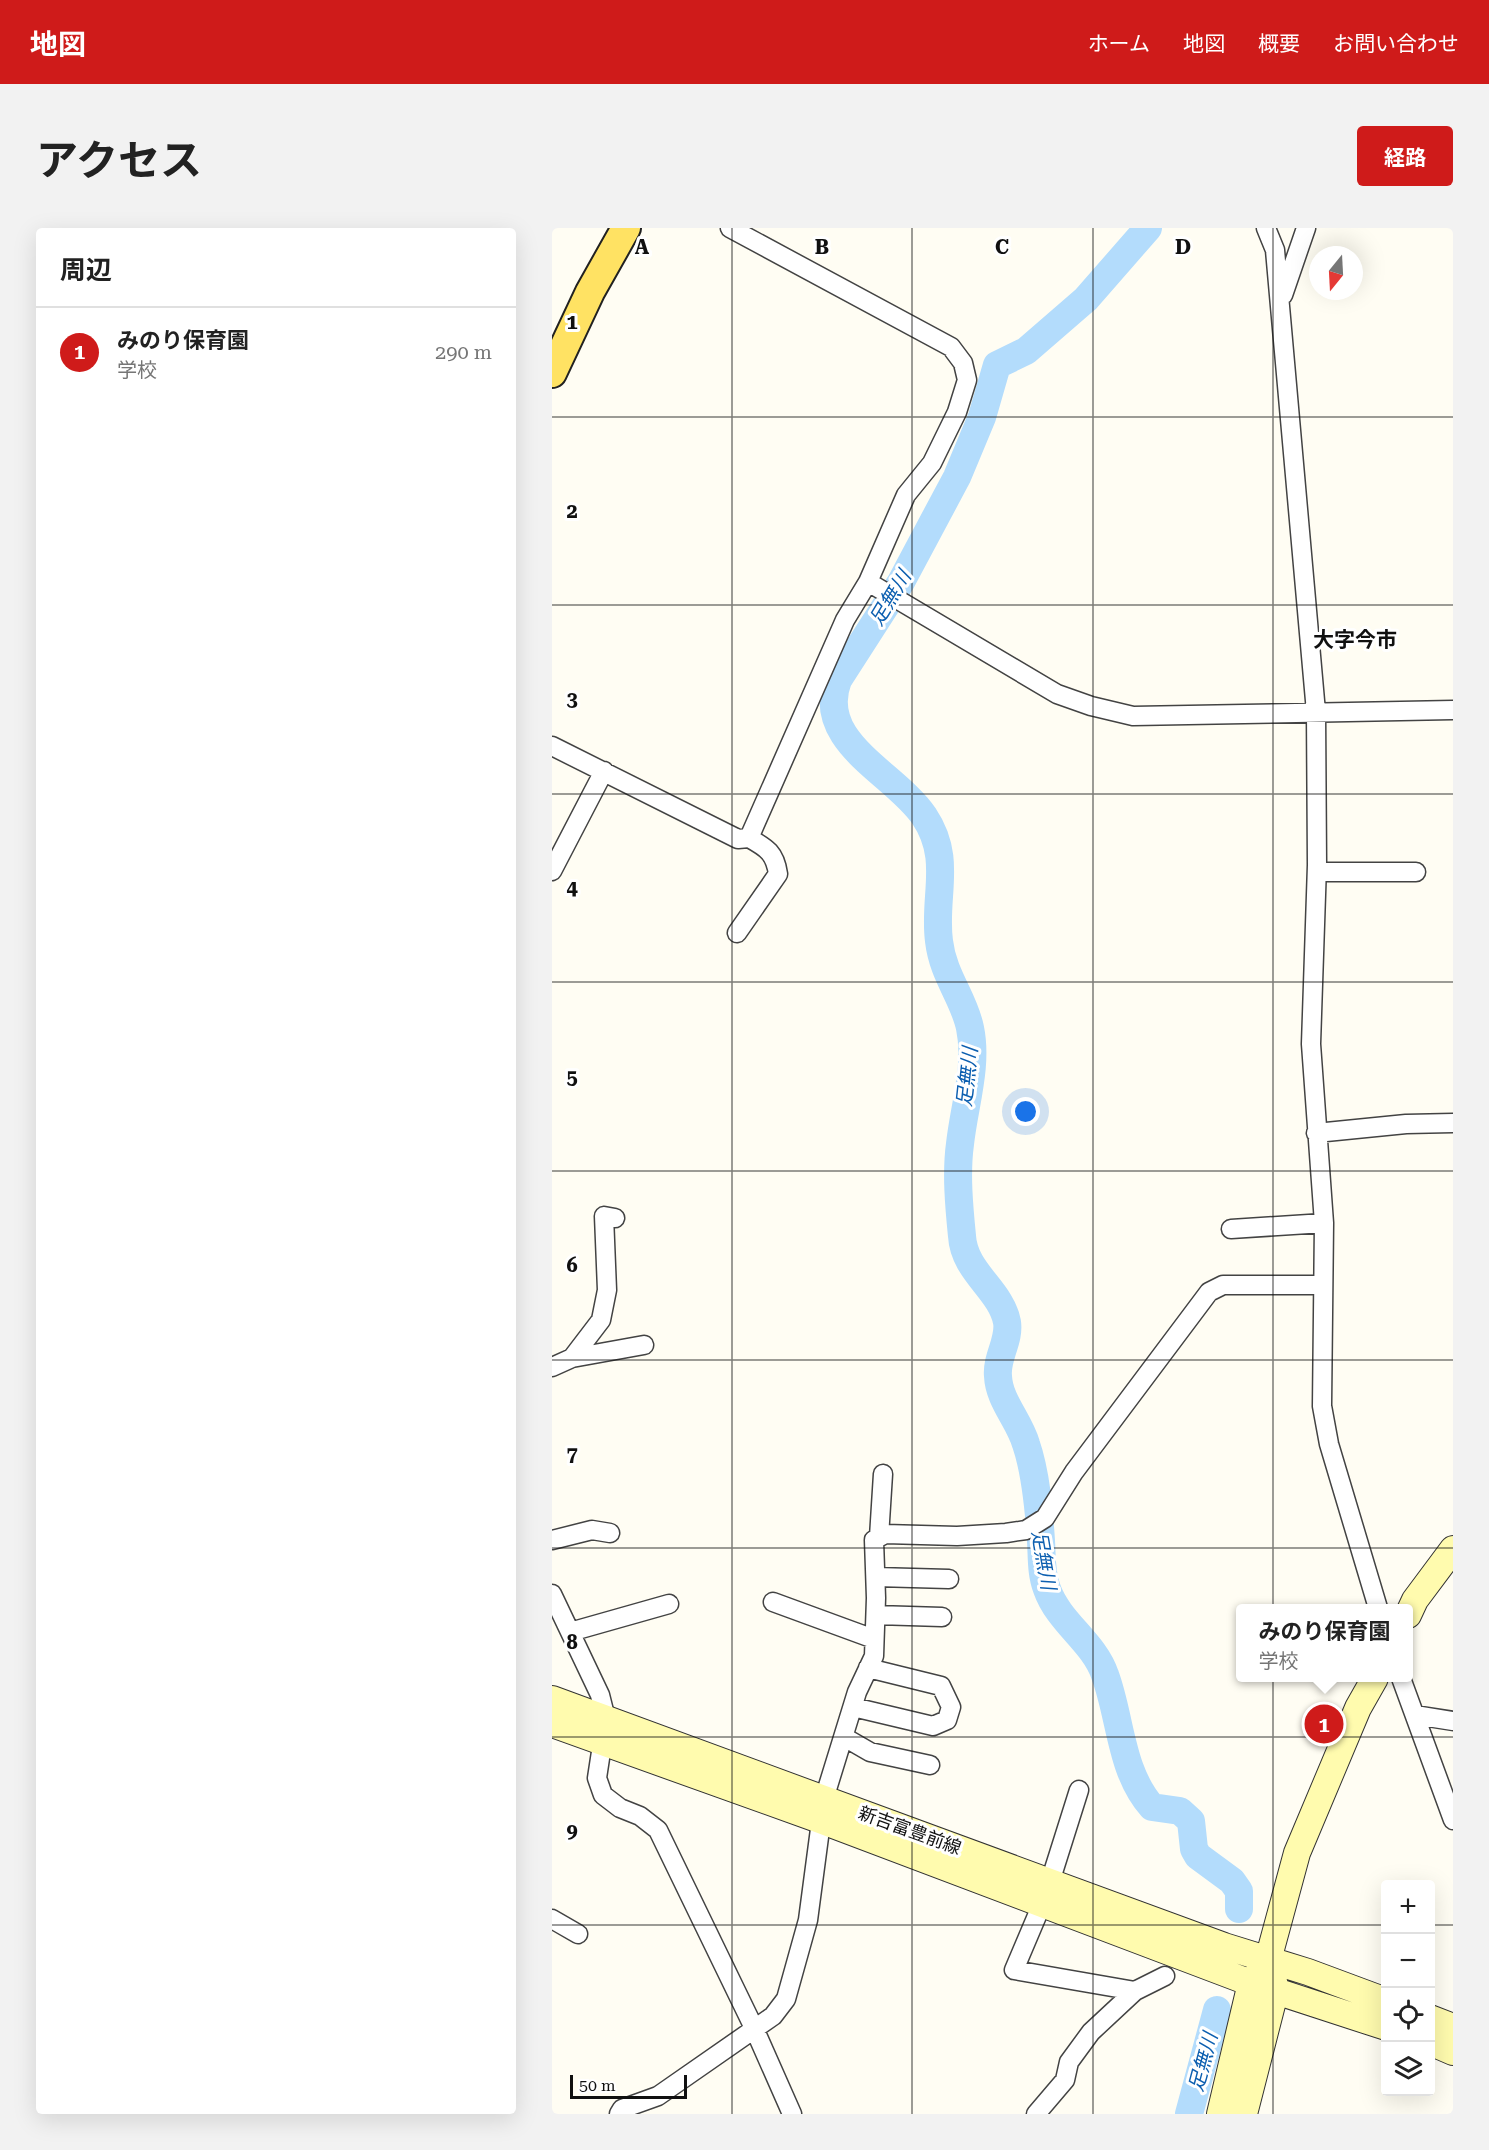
<!DOCTYPE html>
<html lang="ja">
<meta charset="utf-8">
<style>
body{margin:0;font-family:"Roboto Serif","Noto Sans JP",serif;background:#f2f2f2;color:#222}
.controls{position:absolute;right:18px;bottom:18px;display:grid;overflow:hidden;border-radius:6px;box-shadow:0 6px 24px #0002}
.controls button{width:54px;height:54px;display:grid;place-items:center;padding:0;border:0;border-bottom:2px solid #e0e0e0;background:#fff;color:#222;font:30px sans-serif}
.compass{position:absolute;left:757px;top:18px;width:54px;height:54px;border-radius:50%;background:#fff;box-shadow:0 6px 24px #0002;rotate:198deg}
.scale{position:absolute;left:18px;bottom:15px;width:117px;box-sizing:border-box;padding-left:6px;border:3px solid #101010;border-top:0;font-size:16px;line-height:21px;white-space:nowrap;color:#101010;-webkit-text-stroke:4px #fff;paint-order:stroke}
.you{position:absolute;left:474px;top:884px;width:21px;height:21px;margin:-15px;border:4px solid #fff;border-radius:50%;background:#1a73e8;box-shadow:0 0 0 9px #1a73e833}
.badge{display:grid;place-items:center;width:39px;height:39px;border-radius:50%;background:#cf1b1a;color:#fff;font-size:20px;font-weight:700}
.pin{position:absolute;translate:-50% -50%;border:3px solid #fff;box-shadow:0 2px 6px #0006}
.popup{position:absolute;left:684px;top:1376px;width:177px;height:78px;box-sizing:border-box;display:grid;place-content:center;border-radius:6px;background:#fff;filter:drop-shadow(0 2px 4px #0005);font-size:20px;white-space:nowrap;color:#767676}
.popup b{font-size:22px;color:#222}
.popup::after{content:'';position:absolute;left:50%;top:100%;margin-left:-12px;border:12px solid transparent;border-top-color:#fff}
.list{margin:0;padding:0;list-style:none}
h2{display:flex;justify-content:space-between;align-items:center;height:78px;margin:0;padding:0 24px;font-size:26px}
h2 small{font-size:20px;font-weight:400;color:#767676}
.list li{display:grid;grid-template-columns:39px 1fr auto;gap:18px;align-items:center;box-sizing:border-box;height:90px;padding:0 24px;border-top:2px solid #e0e0e0}
.list b{display:block;font-size:22px;white-space:nowrap}
.list p{margin:0;font-size:20px;white-space:nowrap;color:#767676}
.list em{font-size:20px;font-style:normal;color:#767676}
.icon{flex:none;width:33px;height:33px;fill:none;stroke:currentColor;stroke-width:2;stroke-linecap:round;stroke-linejoin:round}
.map{position:relative;flex:none;width:901px;height:1886px;overflow:hidden;border-radius:6px}
header{display:flex;align-items:center;gap:36px;box-sizing:border-box;height:84px;padding:0 30px;background:#cf1b1a;color:#fff}
header strong{font-size:28px}
nav{display:flex;gap:33px;margin-inline-start:auto;font-size:21px}
.intro{display:flex;align-items:center;justify-content:space-between;box-sizing:border-box;height:144px;padding:0 36px}
h1{margin:0;font-size:42px}
.button{padding:15px 27px;border-radius:6px;background:#cf1b1a;color:#fff;font-size:21px;font-weight:700}
main{display:flex;gap:36px;padding:0 36px}
aside{flex:1;background:#fff;border-radius:6px;box-shadow:0 6px 24px #0002}
.map>svg:first-child{display:block}
.lines{fill:none;stroke-linecap:round;stroke-linejoin:round}
.river{stroke:#b3dcfc;stroke-width:28}
.street-casing{stroke:#434343;stroke-width:21}
.secondary-casing{stroke:#323232;stroke-width:28}
.primary-casing{stroke:#212121;stroke-width:32}
.street{stroke:#fff;stroke-width:18}
.secondary{stroke:#fffbae;stroke-width:26}
.primary{stroke:#ffe263;stroke-width:28}
.grid{fill:none;stroke:#101010;stroke-width:1.5;stroke-opacity:0.55}
.labels{text-anchor:middle;dominant-baseline:central;stroke-width:6;stroke-linejoin:round;paint-order:stroke}
.street-label{font-size:18px;fill:#101010;stroke:#fff}
.water-label{font-size:20px;font-style:italic;fill:#0c5fb0;stroke:#fff}
.quarter-label{font-size:21px;font-weight:bold;fill:#101010;stroke:#fff}
.grid-label{font-size:20px;text-anchor:middle;font-weight:bold;fill:#101010;stroke:#fff;stroke-width:6;stroke-linejoin:round;paint-order:stroke}
</style>
<header>
<strong>地図</strong>
<nav><a>ホーム</a><a>地図</a><a>概要</a><a>お問い合わせ</a></nav>
</header>
<div class="intro"><h1>アクセス</h1><a class="button">経路</a></div>
<main>
<aside>
<h2>周辺<small></small></h2>
<ul class="list">
<li><span class="badge">1</span><div><b>みのり保育園</b><p>学校</p></div><em>290 m</em></li>
</ul>
</aside>
<div class="map">
<svg width="901" height="1886" viewBox="0 0 901 1886">
<rect width="100%" height="100%" fill="#fffdf3"/>
<g class="lines">
<!-- river -->
<path class="river" d="M596 0 534 71 474 123 445 137 430 189 405 249 349 354 286 452C262 514 343 545 372 588 401 631 381 668 387 713 391 748 412 770 418 800 426 838 412 878 408 916 404 945 407 978 410 1008 412 1044 449 1062 455 1094 458 1112 444 1130 446 1148 447 1173 467 1192 474 1216 484 1245 487 1282 489 1313 490 1329 489 1346 495 1361 507 1395 542 1414 553 1447 569 1490 568 1543 600 1579L628 1583 639 1593 642 1621 646 1628 680 1653 687 1663V1681
M637 1886 665 1782"/>
<defs>
<path id="street" d="M714 0 723 22 764 484 765 637 759 816 772 995 770 1178 777 1216 826 1380
M731 67 754 0
M316 354 505 466 539 478 581 488 901 482
M0 518 186 611 197 610 293 392 316 354 354 267 380 235 405 184 415 152 411 135 399 119 178 0
M0 643 52 543
M765 644H864
M185 705 226 646C223 625 215 620 197 610
M764 905 854 896 901 895
M679 1001 772 995
M20 1130 49 1092 55 1062 52 988 63 990
M0 1139 20 1130 92 1117
M327 1309 331 1246
M0 1312 40 1302 58 1305
M324 1349 397 1351
M0 1366 48 1467 54 1491 45 1550 51 1567 68 1580 88 1588 106 1602 202 1800 240 1886
M221 1374 322 1411
M324 1387 390 1389
M18 1404 117 1376
M849 1450 901 1592
M301 1479 381 1498 395 1492 399 1479 389 1458 316 1440
M863 1487 901 1493
M292 1509 318 1524 378 1537
M498 1654 527 1562
M490 1676 462 1742 583 1763
M0 1691 26 1706
M67 1886 70 1881 106 1868 221 1788 234 1771 256 1692 272 1571 305 1464 322 1428 324 1370 322 1312 333 1306 405 1308 454 1305 474 1302 493 1290 522 1244 657 1064 671 1057H770
M484 1886 513 1852 517 1834 539 1804 583 1763 613 1748"/>
<path id="secondary" d="M856 1387 863 1372 901 1321
M0 1471 672 1718 756 1744 834 1773
M0 1496 268 1592 699 1755 834 1799
M878 1790 901 1799
M878 1814 901 1824
M668 1886 699 1755 716 1732 745 1625 806 1480 823 1450
M692 1886 724 1761 720 1747"/>
<path id="primary" d="M0 145 38 64 74 0"/>
</defs>
<!-- street casing -->
<use href="#street" class="street-casing"/>
<!-- secondary casing -->
<use href="#secondary" class="secondary-casing"/>
<!-- primary casing -->
<use href="#primary" class="primary-casing"/>
<!-- street -->
<use href="#street" class="street"/>
<!-- secondary -->
<use href="#secondary" class="secondary"/>
<!-- primary -->
<use href="#primary" class="primary"/>
</g>
<!-- grid -->
<path class="grid" d="M180 0V1886M360 0V1886M541 0V1886M721 0V1886M0 189H901M0 377H901M0 566H901M0 754H901M0 943H901M0 1132H901M0 1320H901M0 1509H901M0 1697H834M878 1697H901"/>
<g class="labels">
<!-- street labels -->
<g class="street-label">
<text transform="translate(358 1602) rotate(20)">新吉富豊前線</text>
</g>
<!-- water labels -->
<g class="water-label">
<text transform="translate(338 370) rotate(-59)">足無川</text>
<text transform="translate(415 849) rotate(-84)">足無川</text>
<text transform="translate(492 1332) rotate(80)">足無川</text>
<text transform="translate(651 1834) rotate(-75)">足無川</text>
</g>
<!-- quarter labels -->
<g class="quarter-label">
<text x="803" y="412">大字今市</text>
</g>
</g>
<g class="grid-label">
<text x="90" y="26">A</text>
<text x="270" y="26">B</text>
<text x="450" y="26">C</text>
<text x="631" y="26">D</text>
<text x="20" y="101">1</text>
<text x="20" y="290">2</text>
<text x="20" y="478">3</text>
<text x="20" y="667">4</text>
<text x="20" y="856">5</text>
<text x="20" y="1044">6</text>
<text x="20" y="1233">7</text>
<text x="20" y="1421">8</text>
<text x="20" y="1610">9</text>
</g>
</svg>
<div class="controls">
<button>+</button>
<button>−</button>
<button><svg class="icon" aria-label="locate" viewBox="0 0 24 24"><circle cx="12" cy="12" r="6"/><path d="M12 2v4M12 18v4M2 12h4M18 12h4"/></svg></button>
<button><svg class="icon" aria-label="layers" viewBox="0 0 24 24"><path d="M12 4l9 5-9 5-9-5zM3 14l9 5 9-5"/></svg></button>
</div>
<svg class="compass" viewBox="-18 -18 36 36"><path d="M0-13l5 13h-10z" fill="#e53935"/><path d="M0 13l5-13h-10z" fill="#767676"/></svg>
<div class="scale">50 m</div>
<div class="you"></div>
<div class="pin badge" style="left:772px;top:1496px">1</div>
<div class="popup"><b>みのり保育園</b>学校</div>
</div>
</main>
